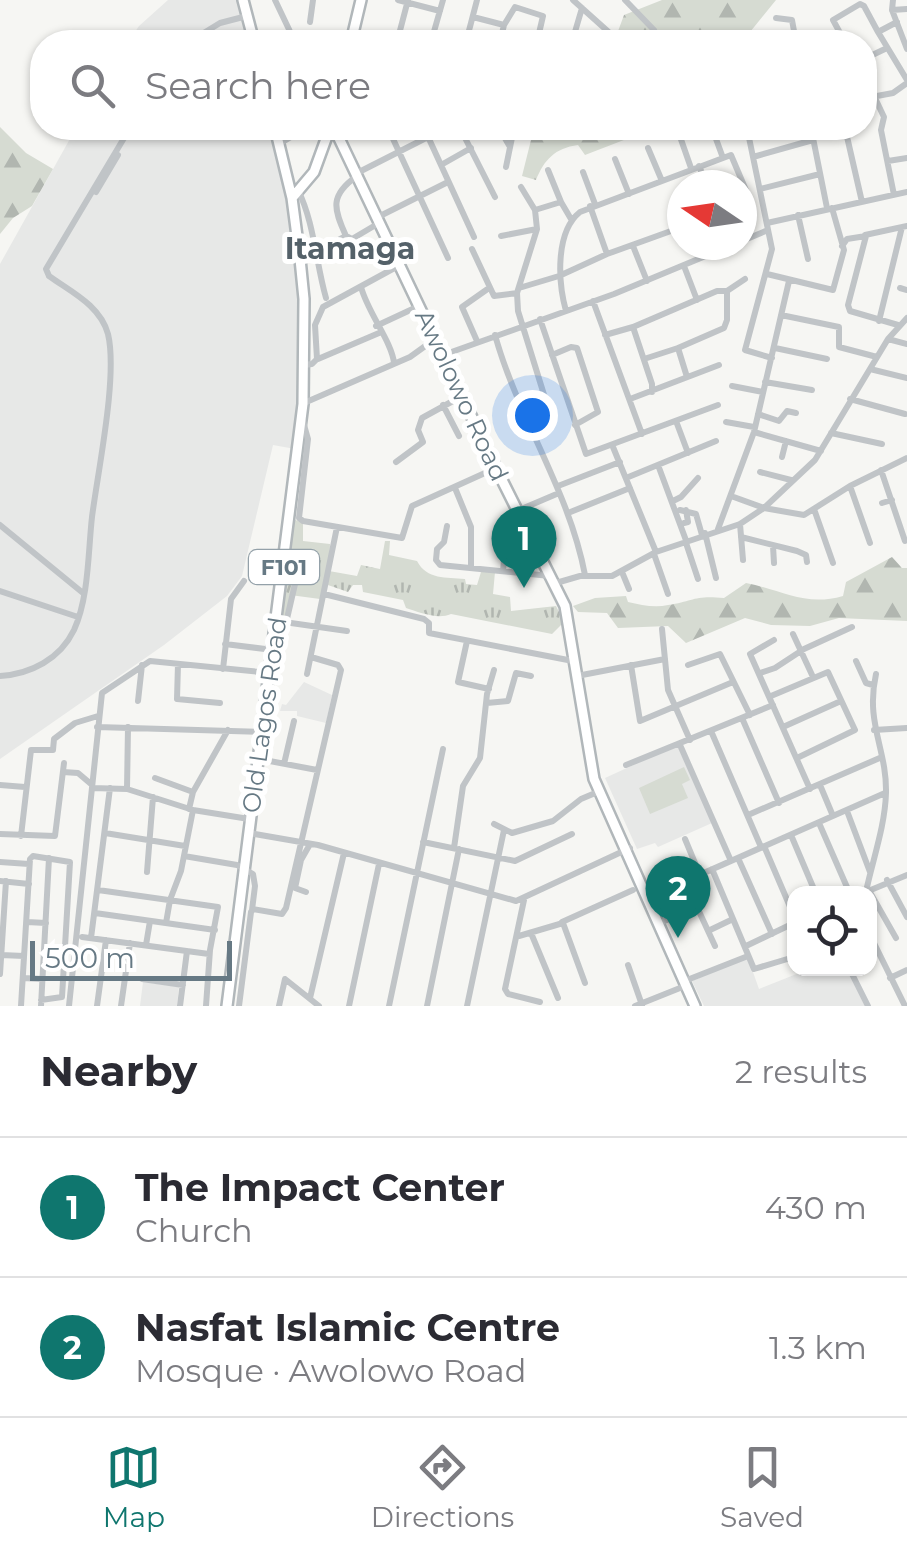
<!DOCTYPE html>
<meta charset="utf-8">
<style>
body{margin:0;font-family:Montserrat,sans-serif;background:#f2f2f3;color:#2b2b33}
.controls{position:absolute;right:30px;bottom:30px;display:grid;overflow:hidden;border-radius:20px;box-shadow:0 2px 8px #0004}
.controls button{width:90px;height:90px;display:grid;place-items:center;padding:0;border:0;border-bottom:2px solid #e1e1e2;background:#fff;color:#2b2b33;font:50px sans-serif}
.compass{position:absolute;left:667px;top:170px;width:90px;height:90px;border-radius:50%;background:#fff;box-shadow:0 2px 8px #0004;rotate:283deg}
.scale{position:absolute;left:30px;bottom:25px;width:202px;box-sizing:border-box;padding-left:10px;border:5px solid #667984;border-top:0;font-size:28px;line-height:35px;white-space:nowrap;color:#667984;-webkit-text-stroke:8px #fff;paint-order:stroke}
.you{position:absolute;left:532px;top:415px;width:35px;height:35px;margin:-25px;border:8px solid #fff;border-radius:50%;background:#1a73e8;box-shadow:0 0 0 15px #1a73e833}
.badge{display:grid;place-items:center;width:65px;height:65px;border-radius:50%;background:#0f766e;color:#fff;font-size:32px;font-weight:700}
.pin{position:absolute;translate:-50% -82px;filter:drop-shadow(0 2px 5px #0008)}
.pin::after{content:'';position:absolute;top:52px;width:35px;height:30px;background:inherit;clip-path:polygon(0 0,100% 0,50% 100%)}
.list{margin:0;padding:0;list-style:none}
h2{display:flex;justify-content:space-between;align-items:center;height:130px;margin:0;padding:0 40px;font-size:42px}
h2 small{font-size:32px;font-weight:400;color:#7c7c81}
.list li{display:grid;grid-template-columns:65px 1fr auto;gap:30px;align-items:center;box-sizing:border-box;height:140px;padding:0 40px;border-top:2px solid #e1e1e2}
.list b{display:block;font-size:38px;white-space:nowrap}
.list p{margin:0;font-size:32px;white-space:nowrap;color:#7c7c81}
.list em{font-size:32px;font-style:normal;color:#7c7c81}
.icon{flex:none;width:55px;height:55px;fill:none;stroke:currentColor;stroke-width:2;stroke-linecap:round;stroke-linejoin:round}
.map{position:relative;flex:none;width:907px;height:1006px;overflow:hidden}
.search{position:absolute;background:#fff;box-shadow:0 2px 8px #0004;left:30px;right:30px;top:30px;height:110px;display:flex;align-items:center;gap:25px;box-sizing:border-box;padding:0 35px;border-radius:40px;color:#7c7c81;font-size:38px}
.sheet{height:410px;background:#fff}
nav{display:flex;justify-content:space-around;align-items:center;box-sizing:border-box;height:140px;border-top:2px solid #e1e1e2;background:#fff;font-size:28px;color:#7c7c81}
nav a{display:grid;justify-items:center;gap:5px}
nav .on{color:#0f766e}
.map>svg:first-child{display:block}
.built{fill:#e7e8e7}
.grass{fill:url(#grass-tufts)}
.forest{fill:url(#forest-firs)}
.pitch{fill:#d6dbd2}
.lines{fill:none;stroke-linecap:round;stroke-linejoin:round}
.major-casing{stroke:#b1b7ba;stroke-width:14}
.minor{stroke:#c0c4c7;stroke-width:6}
.major{stroke:#fff;stroke-width:9}
.labels{text-anchor:middle;dominant-baseline:central;stroke-width:10;stroke-linejoin:round;paint-order:stroke}
.shield{fill:#fff;stroke:#94a1a9;stroke-width:2.5}
.shield-label{font-size:22px;font-weight:bold;fill:#667984}
.street-label{font-size:25px;fill:#667984;stroke:#fff}
.quarter-label{font-size:30px;font-weight:bold;fill:#546169;stroke:#fff}
</style>
<div class="map">
<svg width="907" height="1006" viewBox="0 0 907 1006">
<defs>
<pattern id="grass-tufts" width="24" height="20" patternUnits="userSpaceOnUse" patternTransform="scale(2.5)"><rect width="24" height="20" fill="#d6dbd2"/><path d="M3 7l-1-3M5 7V3M7 7l1-3M15 17l-1-3M17 17v-4M19 17l1-3" fill="none" stroke="#b1b6b0"/></pattern>
<pattern id="forest-firs" width="22" height="20" patternUnits="userSpaceOnUse" patternTransform="scale(2.5)"><rect width="22" height="20" fill="#d6dbd2"/><path d="M5 1l3.5 6h-7zM16 11l3.5 6h-7z" fill="#b1b6b0"/></pattern>
</defs>
<rect width="100%" height="100%" fill="#f6f6f3"/>
<!-- built -->
<path class="built" d="M168 0H240L250 42H128L139 26Z
M76 128H272L298 249 302 366 295 449 273 445 242 576 227 596 164 645 0 759V264Z
M304 682 332 695 326 723 297 716V711H280L282 704 286 705Z
M677 745 712 823 658 847 655 843 637 849 605 778Z
M748 958 759 989 809 969H847L865 1006H704L692 981Z
M143 982 179 987 177 1006H140Z"/>
<!-- grass -->
<path class="grass" d="M293 519 303 523V541L330 544 329 571 357 576 361 565 380 569 385 541H390L389 555 417 561C427 580 446 577 465 579L466 584 477 585 481 572H495L493 594 510 597 511 611 556 606 564 622 552 634 451 614C437 620 419 612 406 608L403 600 363 592 362 585H353L348 592 325 584 320 599 290 595 285 622 278 625Z"/>
<!-- forest -->
<path class="forest" d="M662 0H776L742 42H614L624 15Z
M0 127 26 153 53 169 32 206 13 218 0 234Z
M534 128H655L585 155 578 145C555 148 544 160 536 180L522 176Z
M892 557 902 568H907V621L839 618 810 626 771 625 745 618 686 643 668 626 618 628 607 613 578 612 573 606 595 598 626 596 628 602C641 605 655 608 668 605 694 601 694 595 724 598L746 583C782 590 805 607 843 596L846 582Z"/>
<!-- pitch -->
<path class="pitch" d="M684 767 690 780 682 784 688 798 650 814 639 788Z"/>
<g class="lines">
<defs>
<path id="major" d="M243 0 254 42
M351 42 361 0
M331 128 337 134 496 468 565 606 594 779 695 1006
M292 198 314 172 330 128
M227 1006 303 404 304 299 300 259 292 198 275 128"/>
</defs>
<!-- major casing -->
<use href="#major" class="major-casing"/>
<!-- minor -->
<path class="minor" d="M275 0 295 42
M398 0 440 11
M573 0 612 35
M625 0 654 30
M893 0 892 10 907 49
M892 10 907 9
M473 17 504 25
M776 18 792 20 796 42
M310 22 313 0
M434 32 467 41
M878 32 907 80
M189 42 220 23 247 16
M397 42 408 0
M431 42 443 0
M466 42 477 0
M500 42 504 25 515 7 543 16 537 42
M572 42 582 8
M845 42 833 20 860 4 864 6 878 32 897 22
M864 59 887 48
M864 75 884 117 881 130 894 195
M864 94 877 96 893 93 907 83
M388 128 448 258
M424 128 474 237
M460 128 495 197
M499 128 510 147
M677 128 691 168
M712 128 723 158
M747 128 772 249 745 350 772 358
M811 128 827 208
M845 128 862 202
M340 133 354 128
M279 144 291 137 292 128
M648 148 662 181
M753 157 813 140
M615 159 629 194
M888 161 907 158
M441 165 471 148
M699 166 707 185
M506 167 514 128
M548 170 561 202
M359 172 428 137
M583 172 595 204
M521 187 535 210 537 229 517 293 518 311 545 398 524 409
M760 189 820 174
M298 190C314 222 316 263 326 298
M96 192 118 155
M590 206 607 254
M535 210 561 202 571 219
M798 215 808 259
M380 216 448 182
M767 223 907 192
M865 235 907 226
M346 236C333 208 330 195 357 176
M501 236 537 229
M742 241 768 230
M633 246 647 281
M842 246 847 239 866 236 848 305 850 311 898 325
M472 249 494 296 517 293
M314 253 346 236 352 239 379 223
M684 266 697 300
M767 274 833 290 844 250 832 208
M49 276 46 269 130 128
M361 287C368 313 392 342 394 363
M519 288 559 276 607 254 682 227
M900 288 907 290
M593 301 642 434
M566 311C558 282 555 232 580 212L731 155 748 195 747 202 742 204
M781 315 839 327V347L877 357
M540 319 586 454 718 405
M879 321 902 227
M376 326 419 306
M633 327 652 384V392
M495 335C518 418 569 490 585 575
M605 335 633 327 717 291H727
M888 339 907 344
M477 341 462 307 489 288
M775 348 827 359
M443 355 614 294 732 245
M552 355 571 347 577 348 598 412 575 425
M318 359 379 333
M644 359 678 348
M304 365 312 364 317 359 315 325 323 307 400 265
M870 369 907 378
M687 377 678 348 724 328 727 320V291L745 279
M765 382 812 390
M732 386 763 392
M630 399 719 365
M850 399 905 414
M304 403 410 357 435 339
M443 405 459 436
M758 414 779 421 787 411 796 413
M302 418 308 439 299 518 303 521 402 538 412 506 496 468
M676 421 688 453
M726 422 754 427
M754 432 821 451
M831 433 882 444
M613 447 656 552
M782 457 786 441
M396 462 423 442 418 430 422 418 462 396
M658 465 687 543
M881 470 905 541
M760 472 791 480
M626 478 716 441
M558 486 620 462
M850 486 870 543
M455 488 471 527V567
M731 496 764 508 804 515 850 486 907 458
M673 501 681 497 698 478
M882 503 892 500
M814 509 833 563
M519 510 559 493
M680 510 696 514 702 535
M568 513 630 488
M684 523 688 522 686 510
M740 524 743 560
M0 525 83 593
M447 526 444 542 437 549 436 560 440 565 550 576
M718 529 754 432 789 281
M705 533 716 578
M741 537 797 551 806 555 807 562
M686 543 698 579
M773 546 774 563
M654 554 668 594
M503 571 505 550
M622 572 629 589
M556 583 580 576H612L656 552 740 524 764 508 815 460 888 339 907 318
M0 591 78 617
M324 594 424 619 429 623V633L573 661
M277 621 347 631
M286 623 298 571
M662 629 668 690 690 740
M793 634 813 677
M774 640 750 654 810 789
M467 641 458 682 489 689
M225 644 273 650
M856 661 866 683 873 685
M178 664 177 699 220 703
M631 665 640 721 733 682
M688 665 720 654 750 715
M223 669 231 599 244 581
M760 673 775 668 804 649 852 627
M307 674 337 527
M876 674C865 723 887 749 886 793 885 825 874 856 867 887L896 938
M582 675 665 659
M0 676C31 674 60 659 74 630 89 597 88 552 92 517 98 470 118 376 108 334 100 305 71 292 49 276
M771 696 828 672 855 730 797 758
M138 701 142 665
M487 703 508 701 516 673 531 676
M742 718 779 803
M97 727 261 732
M783 727 841 701
M874 730 907 728
M711 731 761 847
M680 745 731 861
M259 759 317 770
M284 764 294 721
M626 765 773 705
M63 772 78 773 91 784
M155 778 193 792
M0 785 25 787
M820 785 833 816
M92 788 127 789 193 810 249 819
M127 789 128 727
M189 809 193 792 228 730
M847 811 870 872
M748 815 882 757
M819 823 850 894
M494 824 512 833 553 821 581 799 600 791
M105 833 185 846
M249 833 318 845 516 901 630 848
M0 834 55 836 64 763
M791 835 816 894
M21 836 31 750H53L54 739 75 723 98 716
M685 839 700 875
M423 842 515 861 572 834
M764 846 794 916
M454 848 463 786 480 758 487 694 494 670
M184 856 237 865 253 874 255 886 252 910
M738 858 772 934
M0 862 29 864
M712 869 754 969 794 957
M147 872 153 797
M887 880 907 917
M0 881 29 884
M685 881 715 946
M98 890 218 907 210 950 206 1006
M306 892 295 888 301 860 309 846
M861 894 907 875
M647 898 885 793
M524 900 505 989 508 994 540 1002
M95 913 215 930
M27 922 46 923
M562 922 633 890
M662 922 697 908
M166 923 170 900 181 871 193 810
M708 931 733 919
M531 933 558 998
M870 935 905 1006
M519 936 563 923 585 983
M82 937 209 954
M91 938 110 788
M146 945 150 921
M746 946 794 923
M1 955 24 956
M628 965 642 1005
M849 968 868 1006
M0 974 6 881
M23 978 43 979
M890 978 907 970
M142 979 183 985
M687 980 748 956
M310 998 344 853
M21 1006 30 859 33 856 70 862 62 997 41 1000
M41 1006 49 858
M69 1006 102 693 150 661 270 673
M97 1006 106 940
M121 1006 130 943
M180 1006 187 951
M239 1006 251 912 253 909 282 914 286 908 341 670 338 665 311 657
M279 1006 285 979 319 1006
M349 1006 379 864
M389 1006 443 749
M427 1006 459 849
M467 1006 504 830
M635 1006 685 986"/>
<!-- major -->
<use href="#major" class="major"/>
</g>
<g class="labels">
<!-- shield labels -->
<rect class="shield" x="249" y="550" width="70" height="34" rx="8"/>
<g class="shield-label">
<text x="284" y="567">F101</text>
</g>
<!-- street labels -->
<g class="street-label">
<text transform="translate(462 395) rotate(65)">Awolowo Road</text>
<text transform="translate(264 715) rotate(-82)">Old Lagos Road</text>
</g>
<!-- quarter labels -->
<g class="quarter-label">
<text x="350" y="248">Itamaga</text>
</g>
</g>
</svg>
<div class="controls">
<button><svg class="icon" aria-label="locate" viewBox="0 0 24 24"><circle cx="12" cy="12" r="6"/><path d="M12 2v4M12 18v4M2 12h4M18 12h4"/></svg></button>
</div>
<svg class="compass" viewBox="-18 -18 36 36"><path d="M0-13l5 13h-10z" fill="#e53935"/><path d="M0 13l5-13h-10z" fill="#7c7c81"/></svg>
<div class="scale">500 m</div>
<div class="you"></div>
<div class="pin badge" style="left:524px;top:588px">1</div>
<div class="pin badge" style="left:678px;top:938px">2</div>
<div class="search"><svg class="icon" aria-label="search" viewBox="0 0 24 24"><circle cx="10" cy="10" r="6"/><path d="M15 15l6 6"/></svg>Search here</div>
</div>
<section class="sheet">
<h2>Nearby<small>2 results</small></h2>
<ul class="list">
<li><span class="badge">1</span><div><b>The Impact Center</b><p>Church</p></div><em>430 m</em></li>
<li><span class="badge">2</span><div><b>Nasfat Islamic Centre</b><p>Mosque · Awolowo Road</p></div><em>1.3 km</em></li>
</ul>
</section>
<nav>
<a class="on"><svg class="icon" aria-label="map" viewBox="0 0 24 24"><path d="M3 6l6-2 6 2 6-2v14l-6 2-6-2-6 2zM9 4v14M15 6v14"/></svg>Map</a>
<a><svg class="icon" aria-label="directions" viewBox="0 0 24 24"><path d="M12 3l9 9-9 9-9-9zM9 14v-3h6M13 9l2 2-2 2"/></svg>Directions</a>
<a><svg class="icon" aria-label="saved" viewBox="0 0 24 24"><path d="M7 4h10v16l-5-4-5 4z"/></svg>Saved</a>
</nav>
